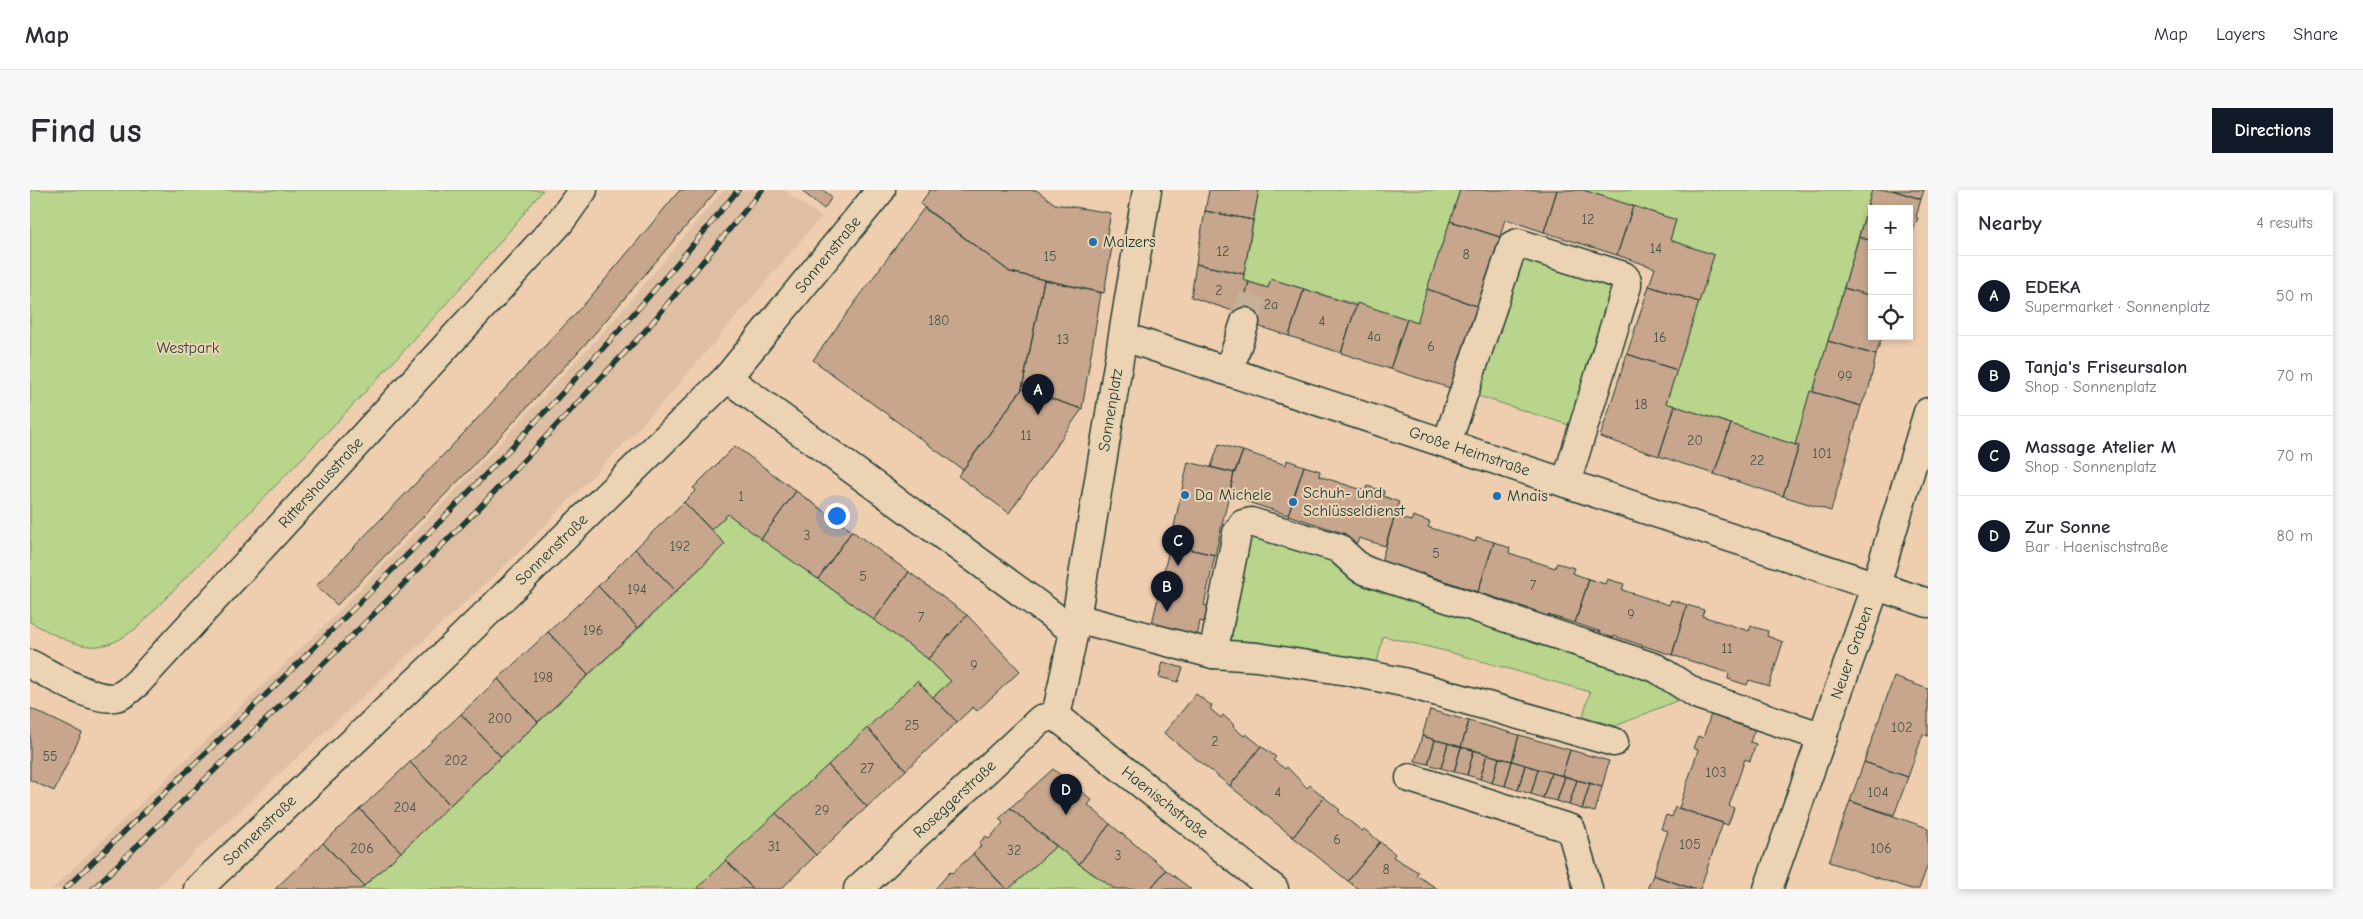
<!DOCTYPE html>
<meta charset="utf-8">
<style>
body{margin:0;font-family:"Comic Neue",sans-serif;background:#f7f7f7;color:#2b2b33}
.controls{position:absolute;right:15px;top:15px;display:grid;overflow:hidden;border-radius:0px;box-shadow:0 2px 8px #0003}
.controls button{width:45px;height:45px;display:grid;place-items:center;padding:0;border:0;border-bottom:1px solid #e1e1e2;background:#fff;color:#2b2b33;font:25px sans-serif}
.you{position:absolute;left:806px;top:325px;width:18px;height:18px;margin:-12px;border:4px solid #fff;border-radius:50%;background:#1a73e8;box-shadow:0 0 0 8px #1a73e833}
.badge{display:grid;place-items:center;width:32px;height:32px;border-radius:50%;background:#111827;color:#fff;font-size:16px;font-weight:700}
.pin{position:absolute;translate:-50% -41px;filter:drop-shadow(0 1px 2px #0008)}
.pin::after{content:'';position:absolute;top:26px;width:18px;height:15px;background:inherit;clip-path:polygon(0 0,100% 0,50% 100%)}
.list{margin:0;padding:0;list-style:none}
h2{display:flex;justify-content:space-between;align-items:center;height:65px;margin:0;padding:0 20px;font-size:21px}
h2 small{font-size:16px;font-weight:400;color:#7c7c81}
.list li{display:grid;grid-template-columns:32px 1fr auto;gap:15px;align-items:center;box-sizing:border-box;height:80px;padding:0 20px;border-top:1px solid #e1e1e2}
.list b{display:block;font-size:19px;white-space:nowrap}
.list p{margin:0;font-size:16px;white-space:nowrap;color:#7c7c81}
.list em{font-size:16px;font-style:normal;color:#7c7c81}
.icon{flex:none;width:28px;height:28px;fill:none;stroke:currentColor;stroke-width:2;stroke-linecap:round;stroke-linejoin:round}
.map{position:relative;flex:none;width:1898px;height:699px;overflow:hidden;border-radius:0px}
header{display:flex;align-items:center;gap:30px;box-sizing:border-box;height:70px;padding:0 25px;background:#fff;border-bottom:1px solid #e1e1e2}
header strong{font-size:24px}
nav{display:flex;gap:28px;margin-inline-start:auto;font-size:18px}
.intro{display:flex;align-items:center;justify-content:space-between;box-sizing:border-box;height:120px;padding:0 30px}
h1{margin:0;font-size:35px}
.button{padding:12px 22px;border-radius:0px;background:#111827;color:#fff;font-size:18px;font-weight:700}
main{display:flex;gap:30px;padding:0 30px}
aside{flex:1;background:#fff;border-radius:0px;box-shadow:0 2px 8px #0003}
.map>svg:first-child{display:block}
.built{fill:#dfbfa4}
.green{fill:#b9d48b;stroke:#6c8860}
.building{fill:#c8a68e;stroke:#1f3d34}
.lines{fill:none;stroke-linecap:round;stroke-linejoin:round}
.minor-tunnel{stroke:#c5b197;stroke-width:28;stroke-dasharray:28 14;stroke-linecap:butt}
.minor-casing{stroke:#1f3d34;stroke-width:31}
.minor{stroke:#ebd3b4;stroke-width:28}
.rail-casing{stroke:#1f3d34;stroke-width:5.5}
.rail{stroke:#ebd3b4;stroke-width:4;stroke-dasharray:11;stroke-linecap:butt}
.poi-dot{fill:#1f6fb2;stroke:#ebd3b4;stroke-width:2}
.labels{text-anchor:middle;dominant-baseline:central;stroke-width:4;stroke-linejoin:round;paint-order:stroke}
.number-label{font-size:14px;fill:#49574a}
.poi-label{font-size:16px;fill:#1f3d34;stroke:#ebd3b4;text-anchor:start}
.street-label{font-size:16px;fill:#1f3d34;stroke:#ebd3b4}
.park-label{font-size:16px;fill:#2e4c3d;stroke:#ebd3b4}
</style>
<header>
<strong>Map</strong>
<nav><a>Map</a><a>Layers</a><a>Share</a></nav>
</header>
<div class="intro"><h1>Find us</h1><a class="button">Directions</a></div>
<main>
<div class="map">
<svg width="1898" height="699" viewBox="0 0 1898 699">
<rect width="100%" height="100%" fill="#efceb0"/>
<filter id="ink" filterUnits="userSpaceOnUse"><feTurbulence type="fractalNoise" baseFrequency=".02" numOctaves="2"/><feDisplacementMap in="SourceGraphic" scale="10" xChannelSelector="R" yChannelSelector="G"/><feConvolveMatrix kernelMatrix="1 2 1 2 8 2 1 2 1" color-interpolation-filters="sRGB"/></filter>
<g filter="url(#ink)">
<!-- built -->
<path class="built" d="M693 0H754L791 27 636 209 590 258 484 367 125 699H22L304 426 444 281 584 130Z"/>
<!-- green -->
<path class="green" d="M0 0H513C388 155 245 295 107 438 100 442 92 449 84 452 54 465 26 445 0 432Z
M1229 0H1430L1387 133 1241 89 1238 98 1213 90Z
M1553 0H1842L1783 202H1780L1765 255 1636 213 1684 65 1640 50 1646 30Z
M1487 64 1589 96 1545 237 1442 204Z
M698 324 898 469 921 491 903 507 887 492 666 699H331L610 437 695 354 681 340Z
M1227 342 1608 477 1658 506 1586 536 1553 526 1560 502 1419 462 1353 446 1347 473 1200 453 1196 420 1213 351Z
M1026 656 1065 686 1067 684 1085 699H979Z"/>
<!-- building -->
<path class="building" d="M650 0H687L559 150 441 278 307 415 286 396 418 260 558 110Z
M775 0H793L802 7 794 19 773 2Z
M900 0H1006L1025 14 1081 23 1076 49 1083 51 1074 103 980 82 890 14Z
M1179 0H1229L1223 30 1175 21Z
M1430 0H1527L1514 42 1475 29 1470 47 1420 31Z
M1527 0H1553L1603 16 1587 65 1514 42Z
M1842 0H1862L1891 9 1886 27 1888 28 1879 50V19H1842V51L1829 47Z
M1862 0H1894L1891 9Z
M1603 16 1646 30 1640 50 1684 65 1669 112 1619 96 1625 78 1587 65Z
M894 18 980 82 1014 90 992 199 933 280 783 170Z
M1175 21 1223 30 1214 84 1166 74Z
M1420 31 1470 47 1447 116 1397 99Z
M1829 47 1842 51V106L1814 98Z
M1166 74 1214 84 1213 90 1219 92 1208 130 1206 122 1161 107Z
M1241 89 1274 99 1259 146 1208 130 1219 92 1238 98Z
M1014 90 1071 103 1052 219 992 199Z
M1619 96 1669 112 1647 180 1597 164Z
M1814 98 1842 106V146H1852L1846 165 1798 151Z
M1274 99 1326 116 1311 163 1259 146Z
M1397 99 1447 116 1420 198 1360 179 1377 129 1387 133Z
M1327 113 1377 129 1360 179 1311 163Z
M1798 151 1846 165 1839 198 1831 216 1783 202Z
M1597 164 1647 180 1636 213 1645 216 1629 266 1570 247Z
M992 199 1052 219 979 323 928 286Z
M1780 201 1831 216 1801 321 1753 306 1769 256 1765 255Z
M1645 216 1701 234 1684 284 1629 266Z
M1701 234 1769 256 1753 306 1684 284Z
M1189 254 1213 261 1205 283 1181 277Z
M705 256 766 301 731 349 698 324 681 340 654 312 666 300 663 298Z
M1213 261 1256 275 1257 270 1274 276 1258 325 1199 306 1204 283Z
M1158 272 1204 283 1185 365 1140 355Z
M1274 276 1290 281 1289 286 1335 301 1337 296 1354 301 1353 306 1369 312 1355 356 1329 348 1327 353 1314 349 1316 344 1258 325Z
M766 301 822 341 788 389 731 349Z
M654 312 695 354 646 401 605 359Z
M1365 326 1381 331 1383 326 1400 332 1398 337 1445 352 1447 347 1464 352 1448 402 1391 383 1389 389 1376 384 1378 379 1351 371Z
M822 341 879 382 844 430 788 389Z
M1464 352 1480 358 1479 363 1525 378 1527 373 1544 378 1542 383 1559 389 1545 433 1518 425 1517 430 1504 426 1506 421 1448 402Z
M1140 355 1185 365 1174 415 1179 416 1176 433 1170 431 1167 448 1121 438Z
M605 359 646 401 608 438 568 396Z
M879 382 937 425 898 469 844 430Z
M1559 389 1575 394 1577 389 1594 394 1592 400 1639 415 1641 410 1657 415 1642 465 1584 446 1582 451 1570 447 1571 442 1545 433Z
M568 396 608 438 558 485 518 442Z
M1657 415 1674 420 1672 426 1719 441 1721 436 1738 441 1737 446 1753 452 1739 496 1719 490 1717 495 1698 489 1699 483 1642 465Z
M937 425 990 481 947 521 943 517 927 532 903 507 921 491 898 469Z
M518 442 558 485 508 532 468 489Z
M1133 472 1153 478 1148 492 1129 487Z
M1864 487 1898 499V546L1893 544 1878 587 1834 572Z
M468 489 508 532 471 567 431 524Z
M887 491 927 532 876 580 837 538Z
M1166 504 1182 516 1180 519 1191 528 1193 525 1204 535 1203 537 1214 546 1216 544 1231 556 1200 596 1134 543Z
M0 518 52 543 24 601 0 590Z
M1400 520 1439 531 1431 557 1392 546Z
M1682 521 1726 536 1720 552 1726 554 1720 571 1715 569 1699 616 1704 618 1698 635 1649 618 1668 560 1663 558 1668 546 1673 548Z
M431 524 471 567 420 615 380 572Z
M1439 531 1489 545 1482 571 1431 557Z
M837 538 876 580 837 617 798 575Z
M1489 545 1540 560 1532 586 1482 571Z
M1392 546 1405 550 1398 574 1385 571Z
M1405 550 1418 553 1411 578 1398 574Z
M1418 553 1431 557 1424 582 1411 578Z
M1231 556 1246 567 1243 570 1255 579 1257 577 1277 598 1280 595 1294 607 1263 647 1200 596Z
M1431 557 1444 560 1437 585 1424 582Z
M1444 560 1457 564 1450 589 1437 585Z
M1540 560 1579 571 1572 597 1532 586Z
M1457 564 1469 568 1462 593 1450 589Z
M1469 568 1482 571 1475 596 1462 593Z
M1482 571 1495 575 1488 600 1475 596Z
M380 572 420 615 371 662 330 619Z
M1834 572 1878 587 1864 625 1820 611Z
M798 575 837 617 786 665 746 623Z
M1495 575 1508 579 1501 604 1488 600Z
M1023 579 1062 610 1058 615 1080 634 1049 674 980 618Z
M1508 579 1521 583 1513 608 1501 604Z
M1521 583 1535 586 1527 611 1513 608Z
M1535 586 1547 590 1539 615 1527 611Z
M1547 590 1560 593 1552 619 1539 615Z
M1560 593 1572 597 1565 622 1552 619Z
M1294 607 1310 620 1308 622 1332 641 1334 639 1350 652 1318 691 1263 647Z
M1820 611 1898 638V674L1889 699H1881L1799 672Z
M1645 617 1693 633 1670 699H1663L1623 685 1638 641 1631 639 1636 625 1642 627Z
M980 618 1026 656 979 699H976L943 664 951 656 949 653 956 646 959 649 973 633 969 629Z
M330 619 371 662 334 696 293 653Z
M746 623 786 665 751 699H723L696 670Z
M1080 634 1136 680 1120 699H1085L1049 674Z
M1350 652 1365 664 1363 667 1388 682 1386 685 1408 699H1328L1318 691Z
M293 653 334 696 331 699H245Z
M943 664 976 699H905L920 682 922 683Z
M696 670 723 699H666L678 688Z
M1136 680 1161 699H1120Z
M1623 685 1663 699H1617Z"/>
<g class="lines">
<!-- minor-tunnel -->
<path class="minor-tunnel" d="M1215 132 1227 95"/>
<defs>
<g id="minor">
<path id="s1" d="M1094 147 1898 413"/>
<path d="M1199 181 1215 132"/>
<path d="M697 188 1044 441 1026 526"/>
<path d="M1417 253 1483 55 1488 53 1594 86 1597 90V96L1536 293"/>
<path d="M1046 428 1183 464 1227 467 1317 481 1373 492 1584 552"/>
<path id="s2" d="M1044 441 1117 0"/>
<path d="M1183 464 1207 343 1213 334 1221 332 1308 358 1330 378 1339 382 1626 478 1668 505 1793 547"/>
<path id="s3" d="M0 474C20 484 68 515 89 506 96 504 102 497 108 492L530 32 553 0"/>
<path id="s4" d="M1026 526 1244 699"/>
<path d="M1380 588 1541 639 1558 699"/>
<path id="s5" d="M168 699 408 471 697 188 851 0"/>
<path id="s6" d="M828 699 1011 529 1026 526"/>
<path id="s7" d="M1738 699 1846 395 1898 222"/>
</g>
</defs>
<!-- minor casing -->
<use href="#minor" class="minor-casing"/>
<!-- minor -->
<use href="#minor" class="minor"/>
<defs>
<path id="rail" d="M35 699C267 474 505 252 708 0
M63 699 332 436 450 317 616 140 732 0"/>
</defs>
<!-- rail casing -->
<use href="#rail" class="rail-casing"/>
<!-- rail -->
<use href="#rail" class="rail"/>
</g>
</g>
<!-- markers -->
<g class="poi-dot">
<circle cx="1063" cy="52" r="5"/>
<circle cx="1155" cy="305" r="5"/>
<circle cx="1467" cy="306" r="5"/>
<circle cx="1263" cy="312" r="5"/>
</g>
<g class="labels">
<!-- number labels -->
<g class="number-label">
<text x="1558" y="29">12</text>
<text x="1626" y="58">14</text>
<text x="1193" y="61">12</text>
<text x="1436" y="64">8</text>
<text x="1020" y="66">15</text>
<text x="1189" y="100">2</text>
<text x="1241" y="114">2a</text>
<text x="909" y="130">180</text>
<text x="1292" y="131">4</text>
<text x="1344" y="146">4a</text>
<text x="1630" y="147">16</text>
<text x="1033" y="149">13</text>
<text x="1401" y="156">6</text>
<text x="1815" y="186">99</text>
<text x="1611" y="214">18</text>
<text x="996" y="245">11</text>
<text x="1665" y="250">20</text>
<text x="1792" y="263">101</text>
<text x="1727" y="270">22</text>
<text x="711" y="306">1</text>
<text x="777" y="345">3</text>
<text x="650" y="356">192</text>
<text x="1406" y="363">5</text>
<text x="833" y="386">5</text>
<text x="1503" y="395">7</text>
<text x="607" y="399">194</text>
<text x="1601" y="424">9</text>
<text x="891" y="427">7</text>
<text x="563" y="440">196</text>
<text x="1697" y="458">11</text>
<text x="944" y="475">9</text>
<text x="513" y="487">198</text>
<text x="470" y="528">200</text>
<text x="882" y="535">25</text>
<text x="1872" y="537">102</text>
<text x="1185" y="551">2</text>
<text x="20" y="566">55</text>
<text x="426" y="570">202</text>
<text x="837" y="578">27</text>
<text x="1686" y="582">103</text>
<text x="1248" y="602">4</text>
<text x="1848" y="602">104</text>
<text x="375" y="617">204</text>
<text x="792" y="620">29</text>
<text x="1307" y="649">6</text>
<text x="1660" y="654">105</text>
<text x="744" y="656">31</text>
<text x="332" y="658">206</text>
<text x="1851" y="658">106</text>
<text x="984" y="660">32</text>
<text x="1088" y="665">3</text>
<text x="1356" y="679">8</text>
</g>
<!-- poi labels -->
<g class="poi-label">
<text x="1073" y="52">Malzers</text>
<text x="1273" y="303">Schuh- und<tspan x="1273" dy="18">Schlüsseldienst</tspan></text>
<text x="1165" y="305">Da Michele</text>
<text x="1477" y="306">Mnais</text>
</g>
<!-- street labels -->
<g class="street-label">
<text stroke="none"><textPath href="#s5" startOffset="895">Sonnenstraße</textPath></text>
<text stroke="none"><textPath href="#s2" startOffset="224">Sonnenplatz</textPath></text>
<text stroke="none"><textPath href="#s1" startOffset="364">Große Heimstraße</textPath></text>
<text stroke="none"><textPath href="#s3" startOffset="391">Rittershausstraße</textPath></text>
<text stroke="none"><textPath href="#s5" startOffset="490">Sonnenstraße</textPath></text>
<text stroke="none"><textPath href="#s7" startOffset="251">Neuer Graben</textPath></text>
<text stroke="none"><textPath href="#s6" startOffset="132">Roseggerstraße</textPath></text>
<text stroke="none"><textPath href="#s4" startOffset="139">Haenischstraße</textPath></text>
<text stroke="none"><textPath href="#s5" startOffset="85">Sonnenstraße</textPath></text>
</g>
<!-- park labels -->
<g class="park-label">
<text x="158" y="158">Westpark</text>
</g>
</g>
</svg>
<div class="controls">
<button>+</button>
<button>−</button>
<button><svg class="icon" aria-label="locate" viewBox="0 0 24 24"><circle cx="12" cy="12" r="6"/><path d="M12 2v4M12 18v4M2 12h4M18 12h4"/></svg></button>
</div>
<div class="you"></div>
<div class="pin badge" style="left:1008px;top:225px">A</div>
<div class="pin badge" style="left:1137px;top:422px">B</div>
<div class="pin badge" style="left:1148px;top:376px">C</div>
<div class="pin badge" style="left:1036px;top:625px">D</div>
</div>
<aside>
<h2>Nearby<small>4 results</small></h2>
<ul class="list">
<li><span class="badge">A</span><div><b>EDEKA</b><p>Supermarket · Sonnenplatz</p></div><em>50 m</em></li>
<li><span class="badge">B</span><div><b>Tanja's Friseursalon</b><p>Shop · Sonnenplatz</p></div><em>70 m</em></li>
<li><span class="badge">C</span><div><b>Massage Atelier M</b><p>Shop · Sonnenplatz</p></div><em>70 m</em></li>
<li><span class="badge">D</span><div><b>Zur Sonne</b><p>Bar · Haenischstraße</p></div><em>80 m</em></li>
</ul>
</aside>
</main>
